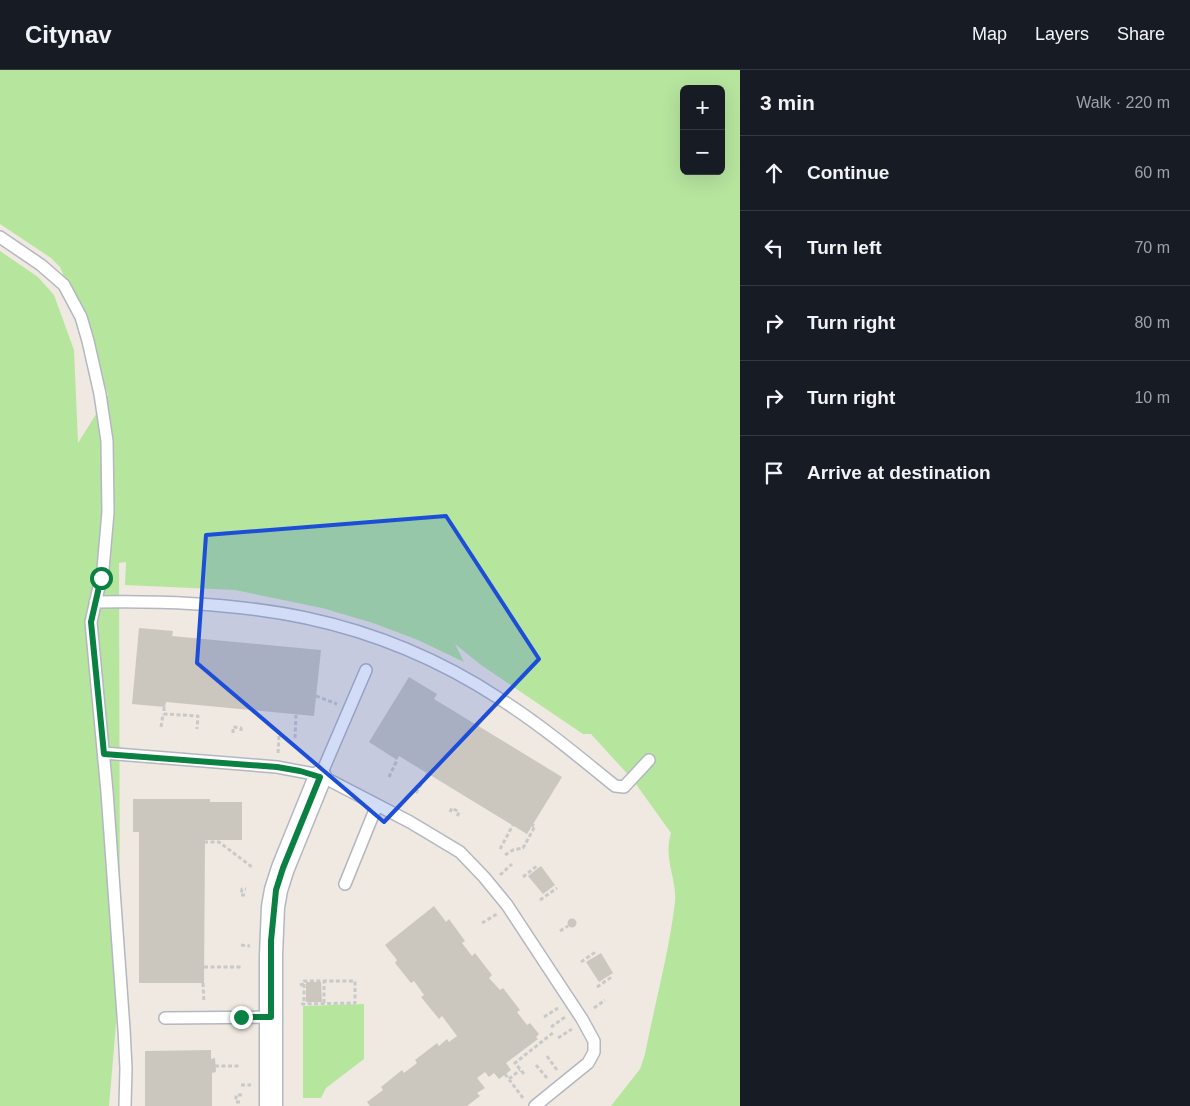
<!DOCTYPE html>
<meta charset="utf-8">
<style>
body{margin:0;font-family:Arial,sans-serif;background:#242831;color:#f1f3f6}
.controls{position:absolute;right:15px;top:15px;display:grid;overflow:hidden;border-radius:8px;box-shadow:0 5px 20px #0002}
.controls button{width:45px;height:45px;display:grid;place-items:center;padding:0;border:0;border-bottom:1px solid #363941;background:#171b24;color:#f1f3f6;font:25px sans-serif}
.stop{position:absolute;width:15px;height:15px;margin:-11px;border:4px solid #0b8043;border-radius:50%;background:#fff}
.stop.end{background:#0b8043;border-color:#fff;box-shadow:0 1px 5px #0008}
.list{margin:0;padding:0;list-style:none}
h2{display:flex;justify-content:space-between;align-items:center;height:65px;margin:0;padding:0 20px;font-size:21px}
h2 small{font-size:16px;font-weight:400;color:#9ea1a6}
.list li{display:grid;grid-template-columns:32px 1fr auto;gap:15px;align-items:center;box-sizing:border-box;height:75px;padding:0 20px;border-top:1px solid #363941}
.list b{display:block;font-size:19px;white-space:nowrap}
.list em{font-size:16px;font-style:normal;color:#9ea1a6}
.icon{flex:none;width:28px;height:28px;fill:none;stroke:currentColor;stroke-width:2;stroke-linecap:round;stroke-linejoin:round}
.map{position:relative;flex:none;width:740px;height:1036px;overflow:hidden}
header{display:flex;align-items:center;gap:30px;box-sizing:border-box;height:70px;padding:0 25px;background:#171b24;border-bottom:1px solid #363941}
header strong{font-size:24px}
nav{display:flex;gap:28px;margin-inline-start:auto;font-size:18px}
main{display:flex}
aside{flex:1;background:#171b24}
.map>svg:first-child{display:block}
.green{fill:#b6e59e;fill-rule:evenodd}
.building{fill:#cbc7bf}
.lines{fill:none;stroke-linecap:round;stroke-linejoin:round}
.lane-casing{stroke:#b4b7c1;stroke-width:14}
.street-casing{stroke:#b4b7c1;stroke-width:25}
.path{stroke:#c9c9c9;stroke-width:3;stroke-dasharray:4 2.5;stroke-linecap:butt}
.lane{stroke:#fff;stroke-width:11}
.street{stroke:#fff;stroke-width:22}
.route{stroke:#0b8043;stroke-width:6}
.marked{fill:#1d4ed8;fill-opacity:0.2;stroke:#1d4ed8;stroke-width:4;stroke-linejoin:round}
</style>
<header>
<strong>Citynav</strong>
<nav><a>Map</a><a>Layers</a><a>Share</a></nav>
</header>
<main>
<div class="map">
<svg width="740" height="1036" viewBox="0 0 740 1036">
<rect width="100%" height="100%" fill="#efe9e1"/>
<!-- green -->
<path class="green" d="M0 0H740V1036H611L640 999 645 984C655 933 669 883 675 832 677 808 663 789 671 763L633 710 591 664H583L481 595 455 574 464 592 418 570 373 553 322 538 235 520 125 515 126 492 119 493 120 908 109 1036H0V181L38 207 54 225 74 280 78 373 108 325 84 252 60 197 51 188 0 154ZM684 19H721V101H684Z
M364 934V989L326 1018 321 1028H303V936Z"/>
<!-- building -->
<path class="building" d="M139 558 173 561 172 566 321 580 314 646 166 632 165 637 132 634Z
M409 607 437 624 434 629 562 707 527 764 399 686 397 690 369 672Z
M133 729H210V732H242V770H205L204 913H139V762H133Z
M541 796 555 815 543 824 528 806Z
M434 836 446 852 449 849 465 871 462 873 472 886 475 883 492 905 489 908 500 920 503 918 520 940 517 942 527 955 530 953 539 964 536 967 538 969 506 993 511 1000 499 1009 494 1003 489 1007 485 1002 477 1008 485 1018 477 1023 480 1026 467 1036H370L367 1032 383 1020 381 1017 402 1000 404 1003 417 993 415 990 437 973 439 976 447 969 449 972 457 966 442 946 439 949 421 927 424 925 414 911 411 913 395 893 397 890 385 875Z
M567.5 853a4.5 4.5 0 1 1 9 0a4.5 4.5 0 1 1-9 0Z
M601 883 613 903 599 912 586 892Z
M306 912H321L322 932H306Z
M211 980V989L215 988 216 1002 212 1003V1036H145V981Z"/>
<g class="lines">
<defs>
<path id="lane" d="M0 167 41 195 64 215 81 247 88 271 100 324 107 371 108 442 103 499 91 552 107 722 124 959 126 998 125 1036
M95 532C245 529 372 545 500 629 541 655 578 686 615 716L624 717 649 690
M104 683 277 697 314 704 331 711 410 752 460 782 484 807 507 835 582 949 594 971V982L588 993 535 1036
M320 707 366 600
M345 814 377 735
M165 948 271 947"/>
<path id="street" d="M271 1036V885L273 837 276 820 283 798 320 707"/>
</defs>
<!-- lane casing -->
<use href="#lane" class="lane-casing"/>
<!-- street casing -->
<use href="#street" class="street-casing"/>
<!-- path -->
<path class="path" d="M316 626 337 634
M164 637V644L198 646 197 659
M161 657 163 644
M233 663V657L241 658V663
M295 668 296 645
M278 683 279 666
M389 707 397 690
M416 723 428 703
M450 742 452 738 459 742 457 747
M204 772H219L252 797
M500 779 513 755
M505 785 513 780 523 778 535 756 532 755
M500 805 512 794
M523 807 538 795
M245 825H241L242 819H246
M540 830 557 818
M482 853 497 844
M560 861 568 856
M241 875 250 876
M581 892 597 881
M204 897H241
M203 913 204 932
M304 914V934
M300 915 304 914V911H355V933L300 934
M597 917 613 906
M324 933V911
M594 938 605 930
M544 947 558 938
M551 957 565 947
M558 968 572 959
M547 986 557 1000
M536 995 547 1008
M215 996H241
M505 1004 523 1028
M524 1004 515 993 554 962
M509 1009 520 1000
M241 1015H251
M242 1025H236V1032H242"/>
<!-- lane -->
<use href="#lane" class="lane"/>
<!-- street -->
<use href="#street" class="street"/>
</g>
<g class="lines">
<!-- route -->
<path class="route" d="M101 508 91 552 104 684 277 697 300 701 320 707 283 798 276 820 271 871V947H241"/>
</g>
<!-- marked area -->
<path class="marked" d="M446 446 539 589 384 752 197 593 206 465Z"/>
</svg>
<div class="controls">
<button>+</button>
<button>−</button>
</div>
<div class="stop" style="left:101px;top:508px"></div>
<div class="stop end" style="left:241px;top:947px"></div>
</div>
<aside>
<h2>3 min<small>Walk · 220 m</small></h2>
<ul class="list">
<li><svg class="icon" aria-label="ahead" viewBox="0 0 24 24"><path d="M12 20V5M6 11l6-6 6 6"/></svg><div><b>Continue</b></div><em>60 m</em></li>
<li><svg class="icon" aria-label="left" viewBox="0 0 24 24"><path d="M17 20v-9H6M10 6l-5 5 5 5"/></svg><div><b>Turn left</b></div><em>70 m</em></li>
<li><svg class="icon" aria-label="right" viewBox="0 0 24 24"><path d="M7 20v-9h11M14 6l5 5-5 5"/></svg><div><b>Turn right</b></div><em>80 m</em></li>
<li><svg class="icon" aria-label="right" viewBox="0 0 24 24"><path d="M7 20v-9h11M14 6l5 5-5 5"/></svg><div><b>Turn right</b></div><em>10 m</em></li>
<li><svg class="icon" aria-label="arrive" viewBox="0 0 24 24"><path d="M6 21V4h12l-3 4 3 4H6"/></svg><div><b>Arrive at destination</b></div></li>
</ul>
</aside>
</main>
